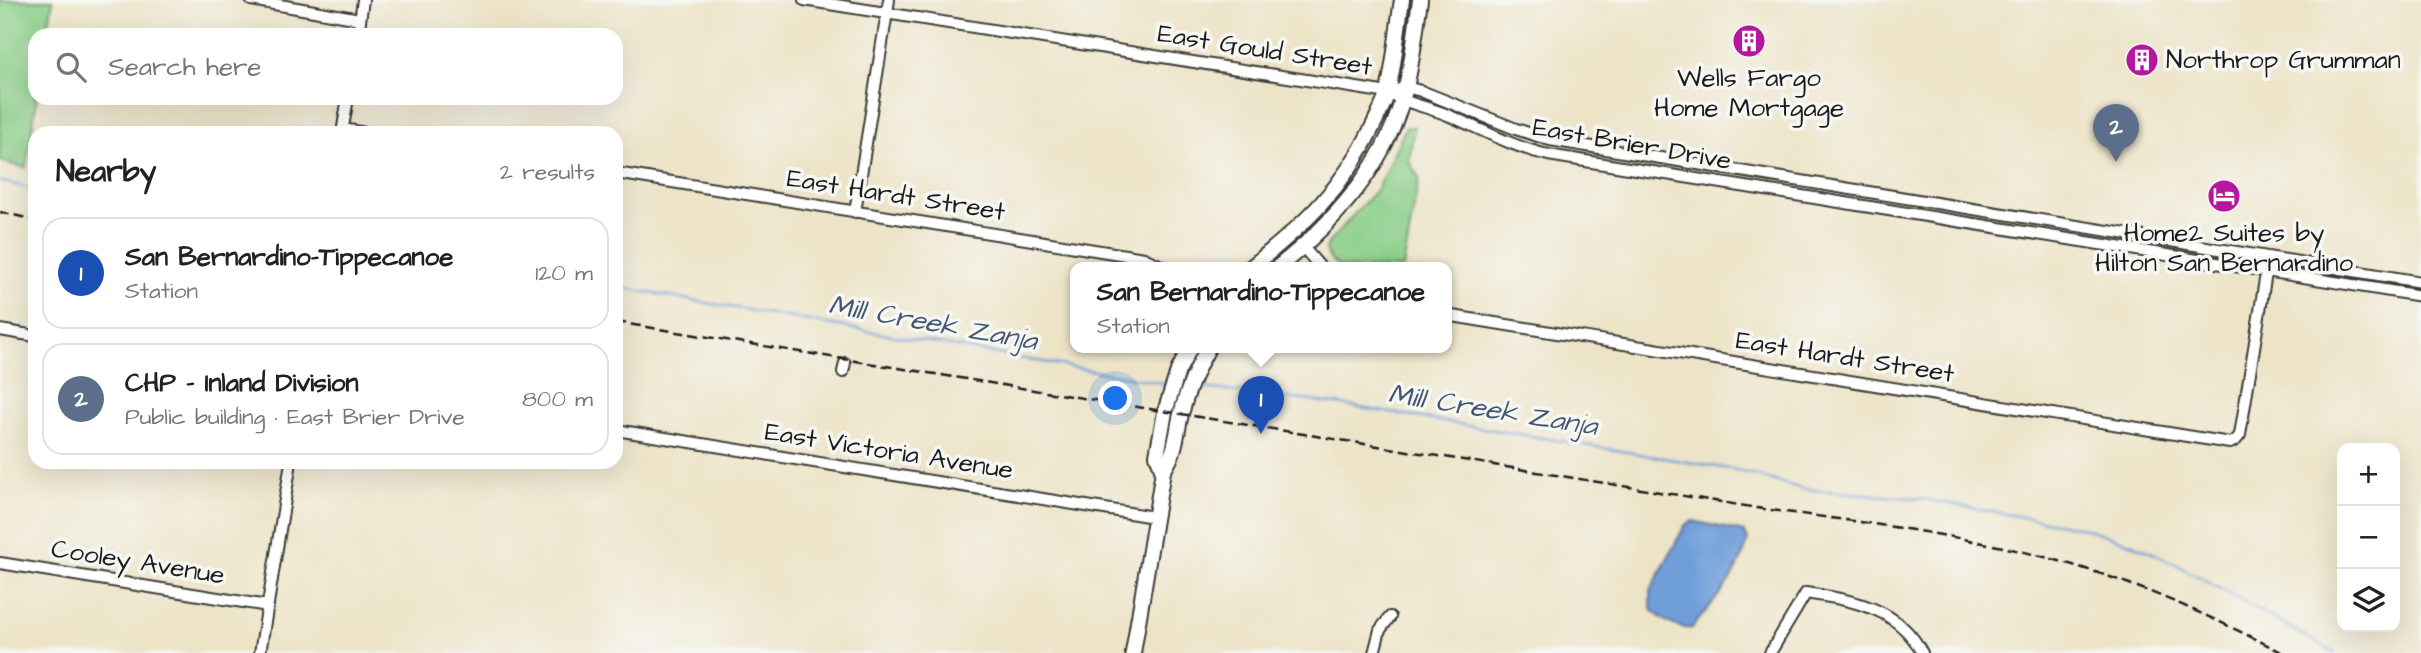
<!DOCTYPE html>
<meta charset="utf-8">
<style>
body{margin:0;font-family:"Architects Daughter",sans-serif;background:#f2f2f2;color:#222}
.controls{position:absolute;right:21px;bottom:21px;display:grid;overflow:hidden;border-radius:14px;box-shadow:0 7px 28px #0002}
.controls button{width:63px;height:63px;display:grid;place-items:center;padding:0;border:0;border-bottom:2px solid #e0e0e0;background:#fff;color:#222;font:35px sans-serif}
.you{position:absolute;left:1116px;top:399px;width:24px;height:24px;margin:-18px;border:5px solid #fff;border-radius:50%;background:#1a73e8;box-shadow:0 0 0 10px #1a73e833}
.badge{display:grid;place-items:center;width:46px;height:46px;border-radius:50%;background:#d93025;color:#fff;font-size:23px;font-weight:700}
.pin{position:absolute;translate:-50% -58px;filter:drop-shadow(0 2px 4px #0008)}
.pin::after{content:'';position:absolute;top:37px;width:24px;height:21px;background:inherit;clip-path:polygon(0 0,100% 0,50% 100%)}
.popup{position:absolute;left:1070px;top:262px;width:382px;height:91px;box-sizing:border-box;display:grid;place-content:center;border-radius:14px;background:#fff;filter:drop-shadow(0 2px 5px #0005);font-size:23px;white-space:nowrap;color:#767676}
.popup b{font-size:26px;color:#222}
.popup::after{content:'';position:absolute;left:50%;top:100%;margin-left:-14px;border:14px solid transparent;border-top-color:#fff}
.list{margin:0;padding:0;list-style:none}
h2{display:flex;justify-content:space-between;align-items:center;height:91px;margin:0;padding:0 28px;font-size:30px}
h2 small{font-size:23px;font-weight:400;color:#767676}
.list li{display:grid;grid-template-columns:46px 1fr auto;gap:21px;align-items:center;box-sizing:border-box;height:112px;margin:0 14px 14px;padding:0 14px;border:2px solid #e0e0e0;border-radius:21px}
.list b{display:block;font-size:26px;white-space:nowrap}
.list p{margin:0;font-size:23px;white-space:nowrap;color:#767676}
.list em{font-size:23px;font-style:normal;color:#767676}
.icon{flex:none;width:38px;height:38px;fill:none;stroke:currentColor;stroke-width:2;stroke-linecap:round;stroke-linejoin:round}
.map{position:relative;flex:none;width:2421px;height:653px;overflow:hidden}
.search{position:absolute;background:#fff;box-shadow:0 7px 28px #0002;left:28px;top:28px;width:595px;height:77px;display:flex;align-items:center;gap:18px;box-sizing:border-box;padding:0 24px;border-radius:21px;color:#767676;font-size:26px}
.panel{position:absolute;background:#fff;box-shadow:0 7px 28px #0002;left:28px;top:126px;width:595px;height:343px;border-radius:21px}
.map>svg:first-child{display:block}
.green{fill:#88cd86;stroke:#527451;stroke-width:2}
.water{fill:#709ed9;stroke:#465d7a;stroke-width:2}
.lines{fill:none;stroke-linecap:round;stroke-linejoin:round}
.stream{stroke:#709ed9;stroke-width:2.5}
.minor-casing{stroke:#3b3a36;stroke-width:14}
.major-casing{stroke:#3b3a36;stroke-width:18}
.minor{stroke:#fff;stroke-width:10}
.major{stroke:#fff;stroke-width:14}
.rail{stroke:#1c1c1c;stroke-width:2.5;stroke-dasharray:10 5;stroke-linecap:butt}
.labels{text-anchor:middle;dominant-baseline:central;stroke-width:7;stroke-linejoin:round;paint-order:stroke}
.street-label{font-size:26px;fill:#1c1c1c;stroke:#f6f6f2}
.poi-label{font-size:26px;fill:#1c1c1c;stroke:#f6f6f2}
.water-label{font-size:28px;font-style:italic;fill:#425671;stroke:#f6f6f2}
</style>
<div class="map">
<svg width="2421" height="653" viewBox="0 0 2421 653">
<rect width="100%" height="100%" fill="#f6f6f2"/>
<filter id="ink" filterUnits="userSpaceOnUse"><feTurbulence type="fractalNoise" baseFrequency=".0143" numOctaves="2"/><feDisplacementMap in="SourceGraphic" scale="14" xChannelSelector="R" yChannelSelector="G"/><feConvolveMatrix kernelMatrix="1 2 1 2 8 2 1 2 1" color-interpolation-filters="sRGB"/></filter>
<filter id="wash" filterUnits="userSpaceOnUse"><feTurbulence type="fractalNoise" baseFrequency=".00686" numOctaves="4" result="noise"/><feDisplacementMap in="SourceGraphic" scale="28" xChannelSelector="R" yChannelSelector="G"/><feGaussianBlur stdDeviation="1.57" result="paint"/><feColorMatrix in="noise" values="0 0 0 0 0 0 0 0 0 0 0 0 0 0 0 0 0 1.4 0 .05"/><feComposite in="paint" operator="in"/></filter>
<g filter="url(#wash)">
<rect width="100%" height="100%" fill="#ede4c8"/>
<!-- green -->
<path class="green" d="M0 0H53L47 35H35V98H37L26 168 0 161Z
M1406 127H1414L1409 162 1419 178 1403 268H1340L1329 258 1326 249 1329 242 1377 189Z"/>
<!-- water -->
<path class="water" d="M1693 521 1744 532 1748 539C1740 574 1714 601 1692 628 1678 630 1659 619 1651 608V590L1685 525Z"/>
<g class="lines">
<!-- stream -->
<path class="stream" d="M0 181 35 190
M616 287 1168 384
M1195 387 1337 404 1736 470 1803 489 1923 499 2084 528 2131 543 2174 563 2335 653"/>
</g>
</g>
<g filter="url(#ink)">
<g class="lines">
<defs>
<path id="minor" d="M251 0 360 19
M804 0 1388 93C1407 104 1429 107 1450 116 1483 130 1513 147 1548 155L2421 296
M358 35 363 0
M1388 93 1406 87 1421 91 1516 129 1550 140 2421 282
M343 129 365 133
M342 133 348 98
M616 173 1144 258 1166 268
M855 212 889 0
M1303 247 1321 268
M1446 315 2230 443 2236 440 2240 435 2267 267
M0 330 35 336
M843 372 845 363
M616 430 1154 517
M0 563 268 606
M260 653 291 462
M1374 653 1380 630 1390 617
M1770 653 1806 593C1851 600 1899 607 1922 653"/>
<path id="major" d="M1250 268C1304 225 1343 189 1373 126 1378 115 1385 103 1388 91 1395 62 1397 30 1402 0
M1277 268C1332 224 1382 170 1402 101 1412 69 1415 33 1420 0
M1163 471 1157 455 1165 412 1178 371 1190 348
M1133 653 1163 471C1176 453 1176 436 1181 414 1187 391 1196 369 1208 348"/>
</defs>
<!-- minor casing -->
<use href="#minor" class="minor-casing"/>
<!-- major casing -->
<use href="#major" class="major-casing"/>
<!-- minor -->
<use href="#minor" class="minor"/>
<!-- major -->
<use href="#major" class="major"/>
<!-- rail -->
<path class="rail" d="M0 212 35 220
M616 322 1764 509C1861 522 1958 534 2052 559 2133 581 2209 615 2283 653"/>
</g>
</g>
<!-- icons -->
<defs>
<symbol id="building-disc" viewBox="-11 -11 22 22"><circle r="9.5" fill="#b5179e" stroke="#f6f6f2"/><path d="M-4-6H4V6H1V3H-1V6H-4ZM-2.5-4.3h1.7v1.8h-1.7ZM.8-4.3h1.7v1.8H.8ZM-2.5-1h1.7V.8h-1.7ZM.8-1h1.7V.8H.8Z" fill="#fff"/></symbol>
<symbol id="hotel-disc" viewBox="-11 -11 22 22"><circle r="9.5" fill="#b5179e" stroke="#f6f6f2"/><path d="M-6-4.5h1.5V1H6V5H4.5V3h-9V5H-6ZM-4 0a1.8 1.8 0 1 1 3.6 0ZM.5 0V-2.5h3Q6-2.5 6 0Z" fill="#fff"/></symbol>
</defs>
<g fill-rule="evenodd">
<use href="#building-disc" x="1730" y="22" width="38" height="38"/>
<use href="#building-disc" x="2123" y="41" width="38" height="38"/>
<use href="#hotel-disc" x="2205" y="177" width="38" height="38"/>
</g>
<g class="labels">
<!-- street labels -->
<g class="street-label">
<text transform="translate(1265 50) rotate(9)">East Gould Street</text>
<text transform="translate(1632 144) rotate(10)">East Brier Drive</text>
<text transform="translate(896 195) rotate(9)">East Hardt Street</text>
<text transform="translate(1845 357) rotate(9)">East Hardt Street</text>
<text transform="translate(889 451) rotate(9)">East Victoria Avenue</text>
<text transform="translate(138 562) rotate(9)">Cooley Avenue</text>
</g>
<!-- poi labels -->
<g class="poi-label">
<text x="2166" y="60" text-anchor="start">Northrop Grumman</text>
<text x="1749" y="78">Wells Fargo<tspan x="1749" dy="30">Home Mortgage</tspan></text>
<text x="2224" y="233">Home2 Suites by<tspan x="2224" dy="30">Hilton San Bernardino</tspan></text>
</g>
<!-- water labels -->
<g class="water-label">
<text transform="translate(933 323) rotate(10)">Mill Creek Zanja</text>
<text transform="translate(1493 410) rotate(9)">Mill Creek Zanja</text>
</g>
</g>
</svg>
<div class="controls">
<button>+</button>
<button>−</button>
<button><svg class="icon" aria-label="layers" viewBox="0 0 24 24"><path d="M12 4l9 5-9 5-9-5zM3 14l9 5 9-5"/></svg></button>
</div>
<div class="you"></div>
<div class="pin badge" style="left:1261px;top:434px;background:#1a4fb4">1</div>
<div class="popup"><b>San Bernardino–Tippecanoe</b>Station</div>
<div class="pin badge" style="left:2116px;top:162px;background:#5c6f8a">2</div>
<div class="search"><svg class="icon" aria-label="search" viewBox="0 0 24 24"><circle cx="10" cy="10" r="6"/><path d="M15 15l6 6"/></svg>Search here</div>
<section class="panel">
<h2>Nearby<small>2 results</small></h2>
<ul class="list">
<li><span class="badge" style="background:#1a4fb4">1</span><div><b>San Bernardino–Tippecanoe</b><p>Station</p></div><em>120 m</em></li>
<li><span class="badge" style="background:#5c6f8a">2</span><div><b>CHP - Inland Division</b><p>Public building · East Brier Drive</p></div><em>800 m</em></li>
</ul>
</section>
</div>
